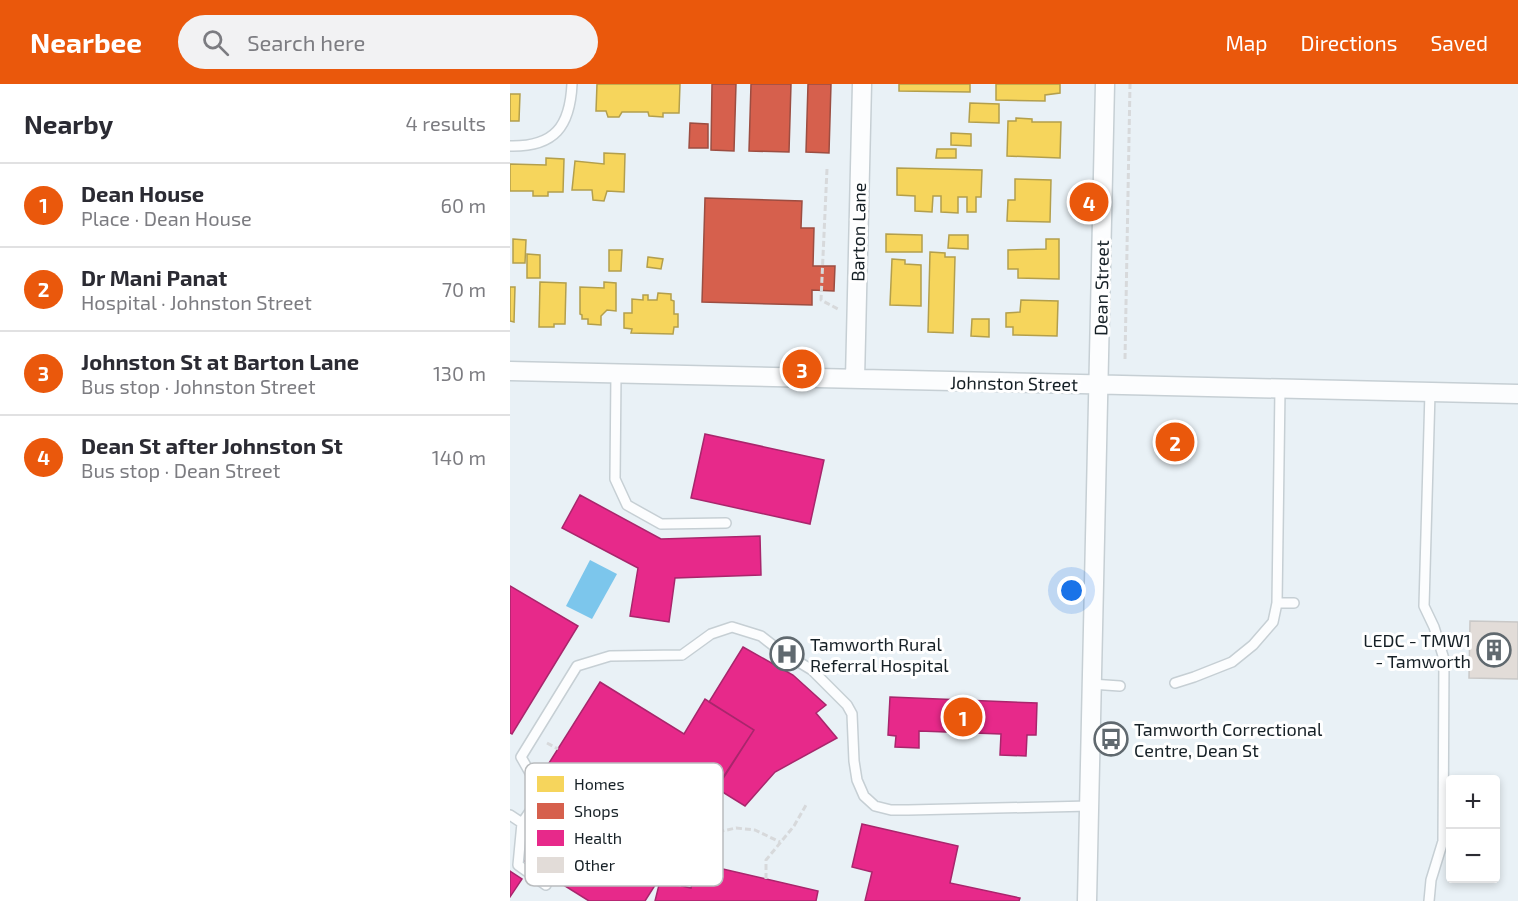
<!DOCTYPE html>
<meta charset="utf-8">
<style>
body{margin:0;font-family:"Exo 2",sans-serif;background:#f2f2f3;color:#2b2b33}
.controls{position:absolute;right:18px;bottom:18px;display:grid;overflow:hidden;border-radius:6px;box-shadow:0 3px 9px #0003}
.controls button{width:54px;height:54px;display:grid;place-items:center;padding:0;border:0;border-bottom:2px solid #e1e1e2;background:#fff;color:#2b2b33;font:30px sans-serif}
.you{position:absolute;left:562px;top:507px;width:21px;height:21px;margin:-15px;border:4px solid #fff;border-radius:50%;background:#1a73e8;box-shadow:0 0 0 9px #1a73e833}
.badge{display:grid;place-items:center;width:39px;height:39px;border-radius:50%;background:#ea580c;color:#fff;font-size:20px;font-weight:700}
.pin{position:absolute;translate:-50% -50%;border:3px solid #fff;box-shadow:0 2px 6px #0006}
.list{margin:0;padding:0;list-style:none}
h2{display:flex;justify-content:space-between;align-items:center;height:78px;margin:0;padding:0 24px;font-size:26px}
h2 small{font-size:20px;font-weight:400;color:#7c7c81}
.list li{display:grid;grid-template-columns:39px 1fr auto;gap:18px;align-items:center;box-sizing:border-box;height:84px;padding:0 24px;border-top:2px solid #e1e1e2}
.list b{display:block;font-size:22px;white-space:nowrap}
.list p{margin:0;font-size:20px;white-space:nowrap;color:#7c7c81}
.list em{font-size:20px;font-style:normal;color:#7c7c81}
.icon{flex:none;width:33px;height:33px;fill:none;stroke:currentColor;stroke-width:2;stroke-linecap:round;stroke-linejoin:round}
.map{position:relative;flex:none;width:1008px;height:817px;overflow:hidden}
header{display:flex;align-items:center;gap:36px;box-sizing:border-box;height:84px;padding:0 30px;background:#ea580c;color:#fff}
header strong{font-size:28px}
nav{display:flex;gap:33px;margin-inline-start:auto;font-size:21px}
.search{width:420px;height:54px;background:#f2f2f3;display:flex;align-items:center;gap:15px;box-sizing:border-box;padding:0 21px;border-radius:33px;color:#7c7c81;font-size:22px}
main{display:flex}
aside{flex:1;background:#fff}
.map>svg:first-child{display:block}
.water{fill:#7cc6ec}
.homes{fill:#f6d55c;stroke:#b39f4c;stroke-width:1.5}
.shops{fill:#d6604d;stroke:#9c4d41;stroke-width:1.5}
.health{fill:#e7298a;stroke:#a8266c;stroke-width:1.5}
.building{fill:#e2dcd8;stroke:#c9c8c7;stroke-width:1.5}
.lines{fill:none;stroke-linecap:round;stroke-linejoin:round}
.lane-casing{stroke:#c6cfd4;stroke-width:12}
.street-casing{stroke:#c6cfd4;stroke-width:21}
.path{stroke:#d7d9db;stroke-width:3;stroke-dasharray:6 3;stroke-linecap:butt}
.lane{stroke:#fcfdfe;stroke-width:9}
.street{stroke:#fcfdfe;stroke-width:18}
.labels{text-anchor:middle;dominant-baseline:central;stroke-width:6;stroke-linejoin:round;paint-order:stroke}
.street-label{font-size:18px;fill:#162026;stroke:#fff}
.poi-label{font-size:18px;fill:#162026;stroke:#fff;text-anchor:start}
.key{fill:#fff;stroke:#b9bcbe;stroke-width:1.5}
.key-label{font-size:16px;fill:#162026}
</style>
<header>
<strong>Nearbee</strong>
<div class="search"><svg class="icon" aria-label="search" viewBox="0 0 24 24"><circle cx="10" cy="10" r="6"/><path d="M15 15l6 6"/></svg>Search here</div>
<nav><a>Map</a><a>Directions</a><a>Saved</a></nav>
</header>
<main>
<aside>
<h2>Nearby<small>4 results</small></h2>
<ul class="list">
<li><span class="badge">1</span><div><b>Dean House</b><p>Place · Dean House</p></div><em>60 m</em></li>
<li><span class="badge">2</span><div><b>Dr Mani Panat</b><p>Hospital · Johnston Street</p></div><em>70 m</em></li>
<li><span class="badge">3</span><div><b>Johnston St at Barton Lane</b><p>Bus stop · Johnston Street</p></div><em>130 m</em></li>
<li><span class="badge">4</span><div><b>Dean St after Johnston St</b><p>Bus stop · Dean Street</p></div><em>140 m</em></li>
</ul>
</aside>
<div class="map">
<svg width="1008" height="817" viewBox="0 0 1008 817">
<rect width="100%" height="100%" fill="#e9f1f6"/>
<!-- water -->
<path class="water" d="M80 476 107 490 82 535 56 522Z"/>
<!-- homes -->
<path class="homes" d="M87 0H170L169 29H153V33L139 32 138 28H112L109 33H98L96 27H86Z
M389 0H460V8L389 7Z
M486 0H550V9L535 11V17L486 16Z
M0 10H10L9 37H0Z
M460 19 489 20V39L459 38Z
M506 34 522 35V38H551L550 74 497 72 498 37H506Z
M441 49 461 50V62L441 61Z
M427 65H446V74H426Z
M94 69 115 70 114 108 97 107 94 117 83 116 82 106H62L65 77 94 80Z
M36 74 54 75 53 108H38V112H23V107H0V80L36 81Z
M387 84 472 86 471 113H466V128H457V113H448V129L431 128V112H423L422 128 405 127V112L387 111Z
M505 95 541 96 540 138 497 137 498 116H505Z
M376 150 412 151V168H376Z
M439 151H458V165L438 164Z
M3 155 16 156 15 179H3Z
M536 155H549V195L508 194V185H498V166L536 165Z
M99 166H112L111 187H99Z
M420 168 435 169V173H445L443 249 418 248Z
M17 170 30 171V194H17Z
M138 173 153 175 151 185 137 183Z
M382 175 395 176V180L411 181V222L380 221Z
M30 198 56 199 55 240H44V243H29Z
M94 198 106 199V227L97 226 91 232V241L78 240V235H72V231L70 230V203L94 204Z
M0 203H5L4 238 0 237Z
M148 209 161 210V216L164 217V230H168V243H164L163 250 121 249 122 245 114 244V229H122V215L133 216V211H138V216H147Z
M511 216 548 217 547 252 503 251V243H496V229L510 228Z
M462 235H479V253L461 252Z"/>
<!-- shops -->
<path class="shops" d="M202 0H226L224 67 201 66Z
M241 0H281L279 68 239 67Z
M298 0H321L319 69 296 68Z
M180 39 198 40V64H179Z
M195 114 292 117 291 144H304L303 182H325L324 207 302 206V221L192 218Z"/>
<!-- health -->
<path class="health" d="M195 350 314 376 300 440 181 414Z
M70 411 151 455 250 452 251 491 165 494 159 538 120 532 128 484 52 444Z
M0 502 68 542 2 650 0 649Z
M233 563 283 591 316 621 306 629 327 654 265 688 235 722 206 704 244 646 199 618Z
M90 598 174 650 195 615 244 646 135 817H79L15 777 65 696 39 679Z
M380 613 527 619 526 651H517L516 672 490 671 491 650 409 647V664L385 663 386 652 378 651Z
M352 740 448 762 440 799 510 814 509 817H355L362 788 342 783Z
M187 779 308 807 306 817H145L150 797 181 804Z
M0 787 12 795 0 813Z"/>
<!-- building -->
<path class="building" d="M960 537 1008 538V595L959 594Z"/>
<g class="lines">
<defs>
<path id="lane" d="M0 62C45 63 60 42 62 0
M106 289 105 395 117 421 151 440 216 439
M767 519H784
M665 599 684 593 722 578 743 561 763 538 767 519 770 305
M581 600 610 602
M0 731 12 739 32 710 11 673 67 582 100 572 172 571 201 550 222 543 251 552 269 566 302 586 337 621 342 630 344 677 347 696 354 712 365 722 381 726H398L580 722
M12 739 8 781 36 801
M919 817 921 796 933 757 934 575 924 543 914 522 920 308"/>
<path id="street" d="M0 287 1008 310
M345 295 352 0
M577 817 595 0"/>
</defs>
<!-- lane casing -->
<use href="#lane" class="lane-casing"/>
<!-- street casing -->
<use href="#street" class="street-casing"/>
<!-- path -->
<path class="path" d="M317 85 311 216 328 225V227
M615 275 620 0
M37 659 48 665
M184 739 203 749 226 744 245 746 270 758
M256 795V776L284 742 296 721
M169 802 177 773 203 749"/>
<!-- lane -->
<use href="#lane" class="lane"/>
<!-- street -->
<use href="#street" class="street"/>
</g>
<!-- icons -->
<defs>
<symbol id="building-ring" viewBox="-11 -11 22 22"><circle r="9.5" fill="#fff" stroke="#60696f" stroke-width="1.5"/><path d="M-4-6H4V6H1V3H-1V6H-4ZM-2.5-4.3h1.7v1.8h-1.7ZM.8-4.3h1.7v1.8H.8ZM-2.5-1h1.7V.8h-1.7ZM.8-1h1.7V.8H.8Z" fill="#60696f"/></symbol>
<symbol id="hospital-ring" viewBox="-11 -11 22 22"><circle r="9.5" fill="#fff" stroke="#60696f" stroke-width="1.5"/><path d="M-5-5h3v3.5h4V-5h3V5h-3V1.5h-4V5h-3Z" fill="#60696f"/></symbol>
<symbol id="bus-ring" viewBox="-11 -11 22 22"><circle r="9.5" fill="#fff" stroke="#60696f" stroke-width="1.5"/><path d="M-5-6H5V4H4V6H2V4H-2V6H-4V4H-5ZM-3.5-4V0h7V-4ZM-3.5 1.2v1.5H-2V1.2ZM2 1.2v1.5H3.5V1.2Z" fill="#60696f"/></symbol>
</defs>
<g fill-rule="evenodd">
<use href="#building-ring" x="965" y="547" width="38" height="38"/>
<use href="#hospital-ring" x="258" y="551" width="38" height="38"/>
<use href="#bus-ring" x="582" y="636" width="38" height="38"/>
</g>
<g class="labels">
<!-- street labels -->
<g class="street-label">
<text transform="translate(348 148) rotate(-89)">Barton Lane</text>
<text transform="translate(591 204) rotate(-89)">Dean Street</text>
<text transform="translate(504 299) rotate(1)">Johnston Street</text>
</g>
<!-- poi labels -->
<g class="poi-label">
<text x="961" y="556" text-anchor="end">LEDC - TMW1<tspan x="961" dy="21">- Tamworth</tspan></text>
<text x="300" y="560">Tamworth Rural<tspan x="300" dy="21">Referral Hospital</tspan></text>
<text x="624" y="645">Tamworth Correctional<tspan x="624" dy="21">Centre, Dean St</tspan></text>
</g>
</g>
<!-- legend -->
<rect x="15" y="679" width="198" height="123" rx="9" class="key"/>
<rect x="27" y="692" width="27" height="16" fill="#f6d55c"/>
<rect x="27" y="719" width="27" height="16" fill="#d6604d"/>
<rect x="27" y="746" width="27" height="16" fill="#e7298a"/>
<rect x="27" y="773" width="27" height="16" fill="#e2dcd8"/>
<g class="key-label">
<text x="64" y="706">Homes</text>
<text x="64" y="733">Shops</text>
<text x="64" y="760">Health</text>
<text x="64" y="787">Other</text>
</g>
</svg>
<div class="controls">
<button>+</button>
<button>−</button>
</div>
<div class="you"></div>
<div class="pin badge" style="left:453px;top:633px">1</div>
<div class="pin badge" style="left:665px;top:358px">2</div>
<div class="pin badge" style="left:292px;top:285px">3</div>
<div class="pin badge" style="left:579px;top:118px">4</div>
</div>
</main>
